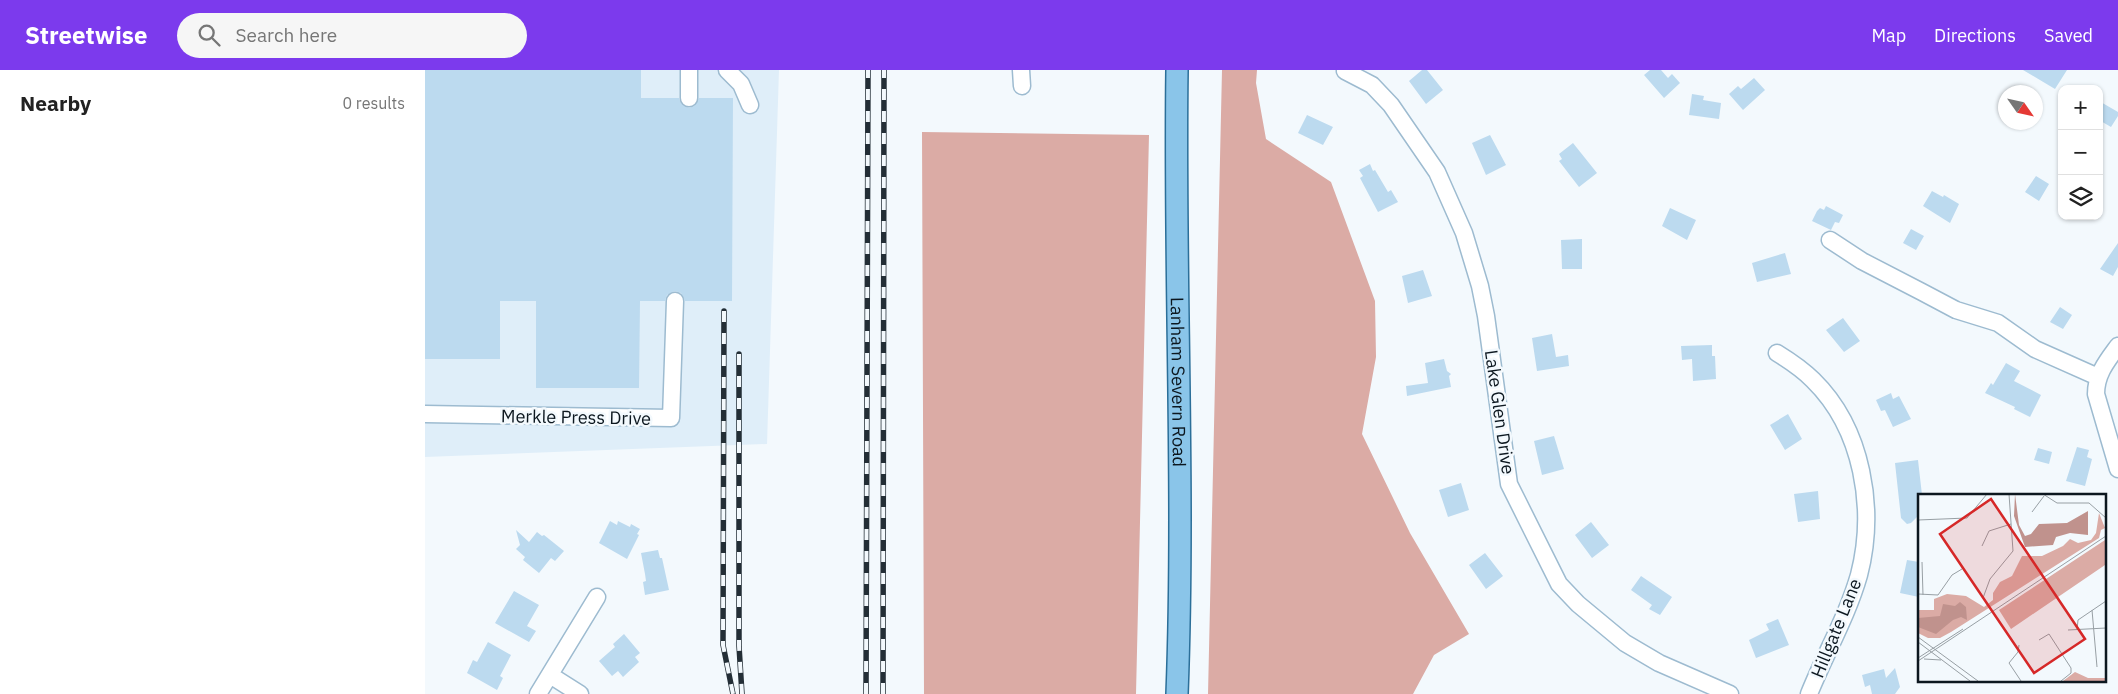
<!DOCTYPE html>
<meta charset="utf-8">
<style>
body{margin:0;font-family:"IBM Plex Sans",sans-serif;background:#f6f6f6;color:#222}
.controls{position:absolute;right:15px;top:15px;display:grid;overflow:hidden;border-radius:10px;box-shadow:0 1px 4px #0004}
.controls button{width:45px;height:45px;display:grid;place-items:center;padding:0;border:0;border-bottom:1px solid #e0e0e0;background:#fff;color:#222;font:25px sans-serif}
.compass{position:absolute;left:1573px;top:15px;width:45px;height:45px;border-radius:50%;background:#fff;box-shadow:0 1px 4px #0004;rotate:124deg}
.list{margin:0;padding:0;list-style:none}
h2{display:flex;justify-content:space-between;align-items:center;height:65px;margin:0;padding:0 20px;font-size:21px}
h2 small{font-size:16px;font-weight:400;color:#767676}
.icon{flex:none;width:28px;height:28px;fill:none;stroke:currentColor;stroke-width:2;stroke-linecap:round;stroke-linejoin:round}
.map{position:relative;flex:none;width:1693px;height:624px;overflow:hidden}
header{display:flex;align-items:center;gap:30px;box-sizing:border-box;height:70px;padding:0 25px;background:#7c3aed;color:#fff}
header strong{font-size:24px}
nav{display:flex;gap:28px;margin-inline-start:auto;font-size:18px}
.search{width:350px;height:45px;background:#f6f6f6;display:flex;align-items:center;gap:12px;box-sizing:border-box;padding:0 18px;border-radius:28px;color:#767676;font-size:19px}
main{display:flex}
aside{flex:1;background:#fff}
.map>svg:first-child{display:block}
.built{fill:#dfeef9}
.forest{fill:#dbaba5}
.building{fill:#bcdaef}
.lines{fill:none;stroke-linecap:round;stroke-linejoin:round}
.minor-casing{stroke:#9dbbd0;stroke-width:19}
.major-casing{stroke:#2b6f99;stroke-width:24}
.minor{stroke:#fff;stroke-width:16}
.major{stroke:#8ac5e9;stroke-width:21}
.rail-casing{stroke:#232e36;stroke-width:5.5}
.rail{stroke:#f3f9fd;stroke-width:4;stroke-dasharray:11;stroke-linecap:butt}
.labels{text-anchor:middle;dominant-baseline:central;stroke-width:5;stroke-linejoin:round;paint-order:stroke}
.street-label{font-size:18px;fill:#0c171f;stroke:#f3f9fd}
.inset-road{fill:none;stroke:#979fa4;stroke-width:1}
.view{fill:#d62828;fill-opacity:0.15;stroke:#d62828;stroke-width:2.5}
.inset-edge{fill:none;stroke:#0c171f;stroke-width:2.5}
</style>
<header>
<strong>Streetwise</strong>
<div class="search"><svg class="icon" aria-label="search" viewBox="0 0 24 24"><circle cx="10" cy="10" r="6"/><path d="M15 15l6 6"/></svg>Search here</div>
<nav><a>Map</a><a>Directions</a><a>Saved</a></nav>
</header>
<main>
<aside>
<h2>Nearby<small>0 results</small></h2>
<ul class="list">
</ul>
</aside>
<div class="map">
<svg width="1693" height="624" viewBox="0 0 1693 624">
<rect width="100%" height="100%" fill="#f3f9fd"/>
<!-- built -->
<path class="built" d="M0 0H354L342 374 0 387Z"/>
<!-- forest -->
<path class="forest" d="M797 0H832L831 13 841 69 906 112 950 231 951 287 937 364 985 463 1044 564 1009 585 988 624H783Z
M497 62 724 65 711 624H499Z"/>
<!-- building -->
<path class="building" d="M0 0H216V28H254L256 33 264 38 269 36 274 28H308L307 231H260L256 223 250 221 242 225 240 231H215L214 318H111V231H75V289H0Z
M997 0H1002L1018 20 1001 34 984 11Z
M1225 0H1236L1243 8 1247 4 1255 13 1239 28 1219 5Z
M1598 0H1642L1630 19Z
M1329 8 1340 20 1318 40 1304 24 1313 16 1316 19Z
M1267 24 1279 26 1278 30 1296 33 1294 49 1264 45Z
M1674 31 1693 42V46L1686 57 1674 50Z
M882 45 908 57 898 75 873 63Z
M1065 65 1081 95 1061 105 1047 73Z
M1148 73 1172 103 1154 117 1134 91 1137 89 1134 84Z
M945 94 948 101 950 100 963 122 966 120 973 132 953 142 935 108 938 106 934 100Z
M1611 106 1624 114 1614 131 1600 122Z
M1507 121 1518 127 1519 125 1534 134 1525 153 1498 136Z
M1401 136 1418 145 1414 153 1410 152 1406 160 1387 151 1392 141 1395 138 1399 140Z
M1245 138 1271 150 1262 170 1237 156Z
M1486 159 1499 166 1491 180 1478 173Z
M1157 169V199H1137L1136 170Z
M1693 173V197L1688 206 1675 199Z
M1360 183 1366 204 1332 212 1327 193Z
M998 200 1007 226 983 233 977 206Z
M1635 237 1647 245 1638 259 1625 252Z
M1418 248 1435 271 1419 282 1401 260Z
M1127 264 1131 287 1143 285 1144 296 1112 301 1107 268Z
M1287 275V286H1290L1291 309 1268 311 1267 289 1257 290 1256 276Z
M1019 289 1022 301 1026 304 1024 306 1026 317 982 326 981 316 1003 313 1000 293Z
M1581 293 1595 301 1589 311 1616 325 1605 347 1589 339 1590 337 1560 323 1566 313 1568 315Z
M1466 323 1468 329 1474 326 1486 349 1468 357 1460 340 1456 341 1451 330Z
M1363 344 1377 369 1360 380 1345 355Z
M1129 366 1139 399 1117 405 1109 371Z
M1652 377 1664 380 1662 387 1667 389 1660 416 1641 411Z
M1613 378 1627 382 1624 394 1609 390Z
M1493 390 1497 425H1494V445L1486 453 1482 454 1476 448 1470 393Z
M1036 413 1044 440 1023 447 1014 420Z
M1393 421 1395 449 1373 452 1369 424Z
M185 451 192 455 193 451 205 457 206 454 215 459 212 464 214 465 202 489 174 473Z
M1166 452 1184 475 1167 488 1150 465Z
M91 460 104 472 112 462 117 466 119 465 139 481 130 491 126 488 114 503 98 490 100 487 91 479 95 475Z
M233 480 235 488H237L244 520 220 525 218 512 221 511 220 504 216 483Z
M1060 483 1078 506 1061 519 1044 495Z
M1482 490 1494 492V527L1475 523Z
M1216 506 1247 527 1235 545 1224 539 1227 535 1206 520Z
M89 521 114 535 102 556 111 561 104 572 70 553Z
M1353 549 1364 575 1331 588 1324 570 1344 560 1341 554Z
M199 564 215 583 210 587 214 592 198 607 193 601 187 606 174 591 190 577 188 574Z
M63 572 86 585 75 606 78 608 72 620 42 603 48 590 52 592Z
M1470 598 1475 617 1470 624H1447L1445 615 1440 617 1437 605 1459 599 1461 608Z"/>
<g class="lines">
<defs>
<path id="minor" d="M302 0 316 14 325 35
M596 0 597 16
M920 1 947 15 966 35 1012 102 1039 163 1055 216 1061 246 1084 414 1134 514 1153 534 1200 573 1234 593 1305 624
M264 28V0
M1405 170 1437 191 1497 222 1531 240 1573 253 1610 279 1673 307
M1693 276C1682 291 1671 304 1671 324L1693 399
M1352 283C1365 291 1377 299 1388 310 1438 359 1451 439 1434 505 1422 547 1400 584 1384 624
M0 344 246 348 250 231
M125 605 155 624
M113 624 172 527"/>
<g id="major">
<path id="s1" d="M752 0C749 208 760 416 752 624"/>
</g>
</defs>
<!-- minor casing -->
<use href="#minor" class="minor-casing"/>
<!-- major casing -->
<use href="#major" class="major-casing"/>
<!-- minor -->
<use href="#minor" class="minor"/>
<!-- major -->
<use href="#major" class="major"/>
<defs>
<path id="rail" d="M299 241 298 575 308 624
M314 284V576L317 624
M441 624 443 0
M458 624 459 0"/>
</defs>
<!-- rail casing -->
<use href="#rail" class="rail-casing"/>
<!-- rail -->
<use href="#rail" class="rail"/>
</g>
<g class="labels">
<!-- street labels -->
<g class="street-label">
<text stroke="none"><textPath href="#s1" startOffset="312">Lanham Severn Road</textPath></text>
<text transform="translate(1075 342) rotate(82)">Lake Glen Drive</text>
<text transform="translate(151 347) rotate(1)">Merkle Press Drive</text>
<text transform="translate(1411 558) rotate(-68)">Hillgate Lane</text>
</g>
</g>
<!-- overview -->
<g transform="translate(1493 424)">
<rect width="188" height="188" fill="#f3f9fd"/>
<path d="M181 19 187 34 183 36 181 44 33 138 22 144H10L0 139V116H16V105L29 100 48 102 66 113 75 106V99L82 88 94 82 104 62H124L145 52 152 45 160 49 173 46 178 39ZM187 46V71L93 135 81 116ZM157 178 170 184H187V187H145Z" fill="#dbaba5"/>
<path d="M97 0 101 31 107 42 113 40 121 30 149 29 170 17V41L152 39 138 43 135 51 107 53 96 22ZM42 108 48 113 49 126 43 123 35 126 18 140 0 133V124L22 122 25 110 37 112Z" fill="#c0928d"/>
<path class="inset-road" d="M125 0 139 9H171L188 24M114 18 126 2M0 26 49 24 69 0M64 52 71 37 93 30M4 68 5 101M0 100 20 101 34 81 44 75M65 104 72 85 95 57 91 0M174 116 179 173M150 136 188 134M159 136 160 126 188 107M0 143 60 187M121 146 131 140 153 174V179L143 187M0 148 52 187M101 151 100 158 91 169 103 187M0 164 45 135M6 165 23 166M0 167 188 42"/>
<path class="view" d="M73 5 167 145 116 179 22 40Z"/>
<rect width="188" height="188" class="inset-edge"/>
</g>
</svg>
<div class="controls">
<button>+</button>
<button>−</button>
<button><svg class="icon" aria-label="layers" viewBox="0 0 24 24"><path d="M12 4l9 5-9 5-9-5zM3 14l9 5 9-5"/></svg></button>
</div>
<svg class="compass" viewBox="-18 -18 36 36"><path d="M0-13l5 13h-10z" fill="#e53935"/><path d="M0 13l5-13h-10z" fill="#767676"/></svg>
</div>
</main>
